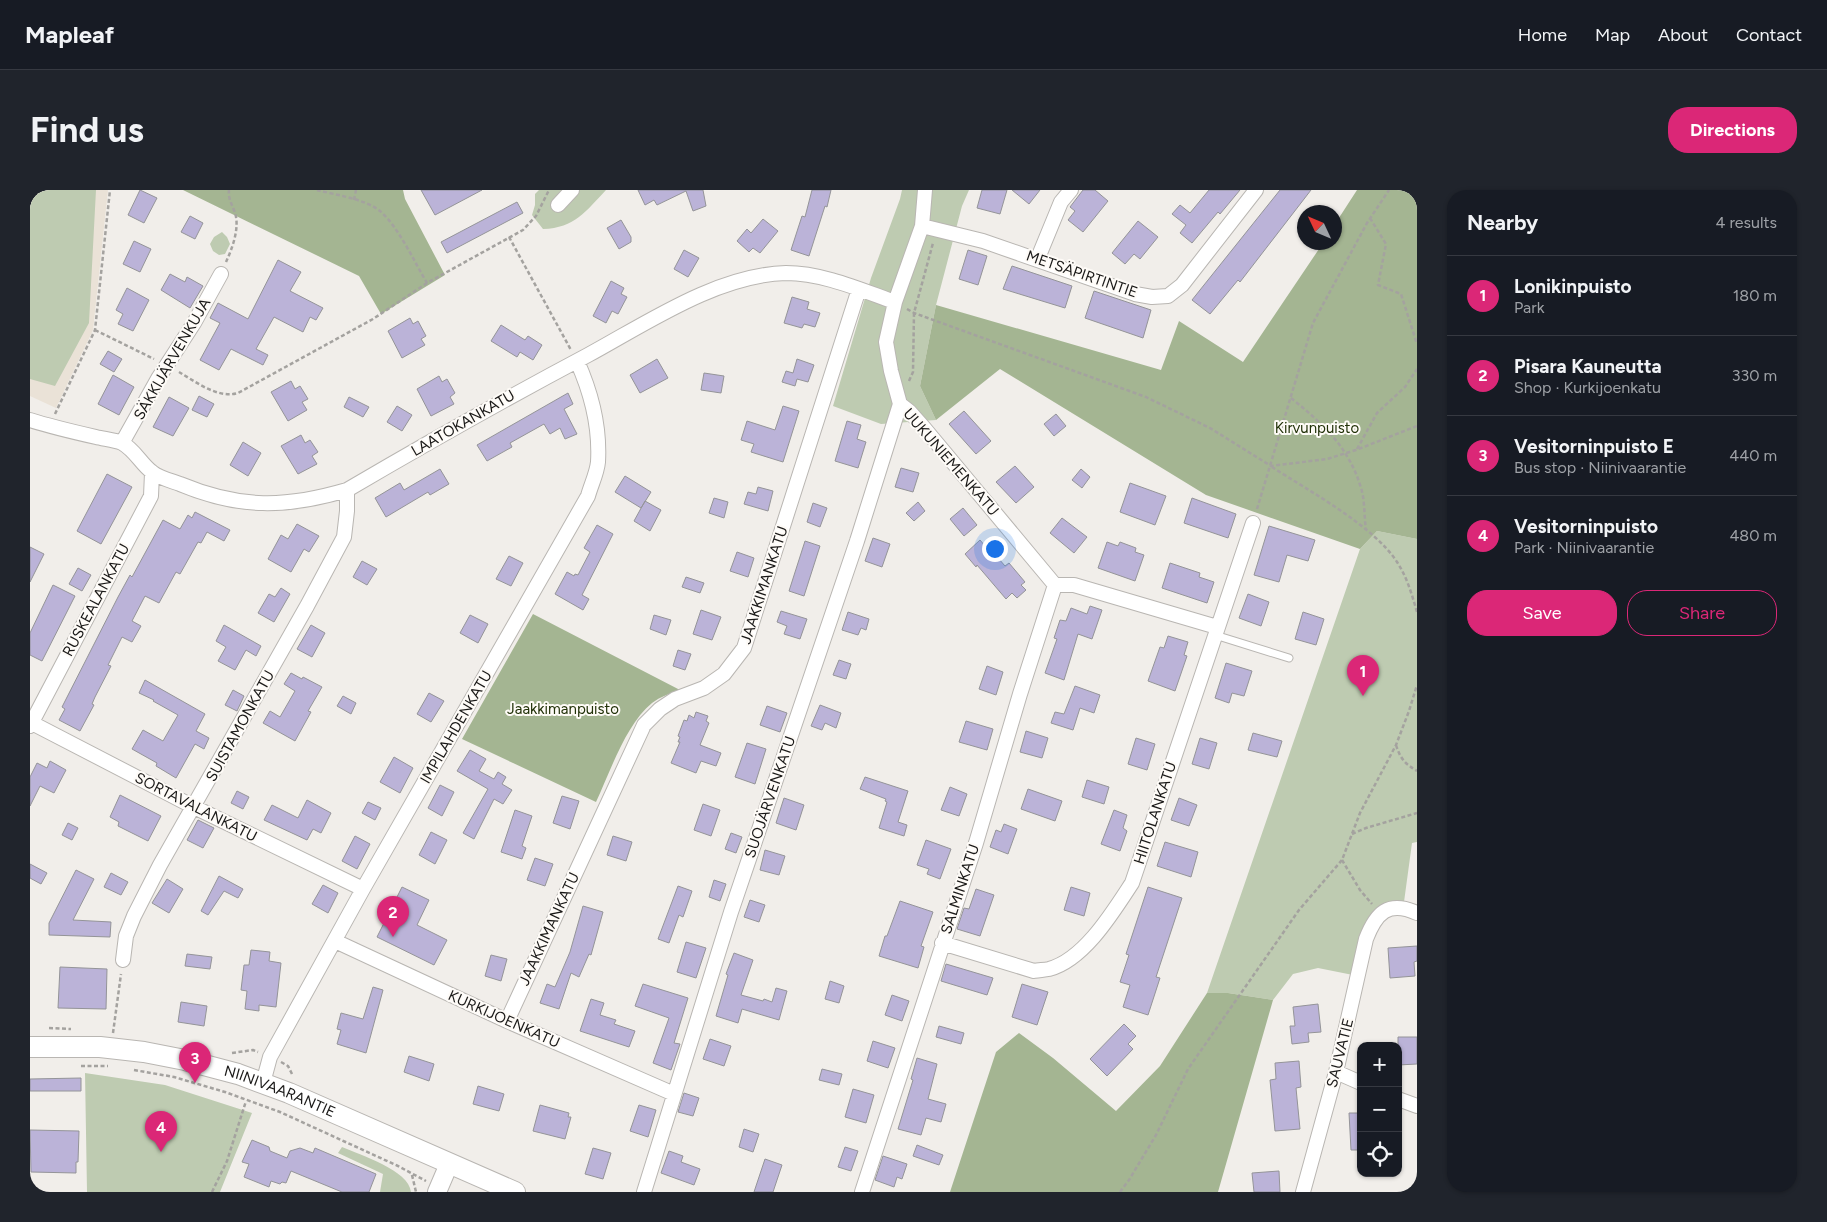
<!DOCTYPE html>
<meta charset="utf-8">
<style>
body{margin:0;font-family:Figtree,sans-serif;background:#20242c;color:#f1f3f6}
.controls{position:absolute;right:15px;bottom:15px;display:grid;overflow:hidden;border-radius:10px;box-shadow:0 1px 4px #0004}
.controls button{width:45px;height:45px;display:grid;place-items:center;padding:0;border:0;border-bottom:1px solid #363941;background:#171b24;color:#f1f3f6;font:25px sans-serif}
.compass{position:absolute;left:1267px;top:15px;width:45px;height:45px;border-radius:50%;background:#171b24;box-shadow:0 1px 4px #0004;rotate:314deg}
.you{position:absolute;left:964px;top:358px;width:18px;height:18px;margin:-12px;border:4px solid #fff;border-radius:50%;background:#1a73e8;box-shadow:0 0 0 8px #1a73e833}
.badge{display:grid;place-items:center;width:32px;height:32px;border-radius:50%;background:#db2777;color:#fff;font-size:16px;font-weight:700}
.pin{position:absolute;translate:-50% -41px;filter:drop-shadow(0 1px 2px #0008)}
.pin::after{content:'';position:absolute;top:26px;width:18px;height:15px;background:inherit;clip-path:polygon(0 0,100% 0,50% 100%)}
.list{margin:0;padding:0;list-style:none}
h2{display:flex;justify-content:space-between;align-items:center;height:65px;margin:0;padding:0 20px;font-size:21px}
h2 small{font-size:16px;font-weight:400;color:#9ea1a6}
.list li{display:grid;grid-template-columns:32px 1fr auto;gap:15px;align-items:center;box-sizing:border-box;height:80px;padding:0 20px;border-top:1px solid #363941}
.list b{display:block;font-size:19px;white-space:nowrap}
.list p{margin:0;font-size:16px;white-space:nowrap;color:#9ea1a6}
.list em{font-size:16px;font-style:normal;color:#9ea1a6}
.actions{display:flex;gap:10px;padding:15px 20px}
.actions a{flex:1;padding:11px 0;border:1px solid #db2777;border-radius:20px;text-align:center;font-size:18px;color:#db2777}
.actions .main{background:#db2777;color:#fff}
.icon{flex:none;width:28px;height:28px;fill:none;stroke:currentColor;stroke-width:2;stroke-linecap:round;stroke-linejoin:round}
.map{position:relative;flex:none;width:1387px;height:1002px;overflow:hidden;border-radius:20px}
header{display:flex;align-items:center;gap:30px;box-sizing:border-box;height:70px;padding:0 25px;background:#171b24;border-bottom:1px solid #363941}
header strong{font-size:24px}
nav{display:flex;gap:28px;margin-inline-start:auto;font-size:18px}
.intro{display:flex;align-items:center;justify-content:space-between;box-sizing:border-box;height:120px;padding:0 30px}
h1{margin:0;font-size:35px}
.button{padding:12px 22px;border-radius:20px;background:#db2777;color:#fff;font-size:18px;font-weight:700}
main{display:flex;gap:30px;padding:0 30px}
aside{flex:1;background:#171b24;border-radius:20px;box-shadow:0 1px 4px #0004}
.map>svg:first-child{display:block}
.built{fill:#eae2d7}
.green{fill:#becbb1}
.forest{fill:#a4b592}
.building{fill:#bbb3d8;stroke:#949498}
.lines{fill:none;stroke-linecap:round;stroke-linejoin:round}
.service-casing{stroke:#b9b6b2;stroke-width:9}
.minor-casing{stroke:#b9b6b2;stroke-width:16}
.tertiary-casing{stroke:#b9b6b2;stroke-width:20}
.secondary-casing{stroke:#b9b6b2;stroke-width:22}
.path{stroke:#a4a29f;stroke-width:2.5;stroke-dasharray:4 2.5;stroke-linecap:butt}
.service{stroke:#fff;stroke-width:7}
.minor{stroke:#fff;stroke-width:14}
.tertiary{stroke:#fff;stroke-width:18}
.secondary{stroke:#fff;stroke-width:20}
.labels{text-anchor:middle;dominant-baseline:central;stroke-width:4;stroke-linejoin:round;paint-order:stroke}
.street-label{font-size:15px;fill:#191817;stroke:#fefbf7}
.park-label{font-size:15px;fill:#213108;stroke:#fefbf7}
</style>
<header>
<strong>Mapleaf</strong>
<nav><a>Home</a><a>Map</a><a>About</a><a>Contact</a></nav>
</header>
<div class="intro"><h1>Find us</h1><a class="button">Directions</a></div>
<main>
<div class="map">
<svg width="1387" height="1002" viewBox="0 0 1387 1002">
<rect width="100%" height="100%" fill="#f1eeea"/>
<!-- built -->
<path class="built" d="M0 0H78L63 140 26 218 0 206Z"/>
<!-- green -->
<path class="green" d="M0 0H66L59 133 25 196 0 189Z
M509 0H576C556 21 545 38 513 39L502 25 505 15V4Z
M872 0H939L932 16 906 115 890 196 906 230 851 234 803 216 841 88 870 9Z
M192 42 197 47 200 54 195 64 189 65 183 61 180 54 184 47Z
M1347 341 1387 349V652L1382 653 1374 712 1354 716 1323 785 1288 778 1263 784 1243 810 1198 803H1177L1330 359Z
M55 883 135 895 222 923 190 1002H57Z
M312 957C330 965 379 980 381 1002H350L353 984 308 963Z"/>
<!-- forest -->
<path class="forest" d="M153 0H373L375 9 415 85 351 124 329 86Z
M1327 0H1387V349L1347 341 1330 359 1176 305 970 179 906 230 890 196 906 115 1131 180 1149 131 1213 172 1293 53 1304 52 1305 34Z
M503 424 650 500C640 503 630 507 622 513 596 534 580 582 566 612L432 549Z
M1177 803H1198L1243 810 1188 1002H920L966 862 989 843 1023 868 1086 921 1130 876Z"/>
<!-- building -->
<path class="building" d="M110 0 127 8 114 33 98 25Z
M391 0H452L405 25Z
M608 0H673L676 16 663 21 656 1 627 15 624 10 615 15Z
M782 0H801L797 17 795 16 779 66 761 60 772 26 775 27Z
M952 0H977L970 24 947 18Z
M982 0H1010L999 14Z
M1053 0H1065L1078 11 1053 42 1038 30 1045 21 1040 17Z
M1179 0H1210L1190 24 1188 22 1162 53 1150 43 1156 35 1142 24 1150 15 1160 23Z
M1250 0H1281L1210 92 1208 90 1180 124 1162 110Z
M487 12 493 23 417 63 411 52Z
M160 26 173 33 165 49 151 42Z
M733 29 748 41 730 63 723 58 719 62 707 51 717 39 721 43Z
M591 30 601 47V52L589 59 577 38Z
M1108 31 1128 47 1110 69 1104 64 1095 74 1082 63Z
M104 51 121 59 110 82 93 74Z
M654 60 669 68 658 87 644 79Z
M938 60 957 66 948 95 929 89Z
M248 70 271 82 260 101 293 118 286 130 280 127 273 142 244 127 226 159 238 165 233 175 201 159 189 180 170 170 190 133 180 128 188 113 218 129Z
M982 76 1042 96 1035 118 973 99Z
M140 84 155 92 157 87 173 96 160 118 131 100Z
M581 91 594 98 591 104 597 107 588 124 582 121 576 133 563 126Z
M97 98 119 110 103 141 88 134 93 124 86 120Z
M1064 101 1121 120 1113 148 1055 128Z
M762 107 779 112 777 119 790 123 785 137 774 134 772 138 754 133Z
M380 128 383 134 388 131 396 146 391 149 395 155 372 168 358 141Z
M471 135 495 150 498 146 512 155 503 170 490 162 487 167 461 151Z
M78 161 92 169 84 182 70 174Z
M627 169 638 188 610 203 600 185Z
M767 169 784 175 778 192 767 189 765 196 752 192 756 181 763 183Z
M674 183 694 186 691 203 671 200Z
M83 185 104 197 89 225 68 214Z
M409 186 412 192 417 189 425 203 420 207 424 214 401 226 387 199Z
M261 191 265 199 270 196 278 209 272 212 277 220 258 231 241 202Z
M538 203 543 214 534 219 547 244 535 249 530 238 520 244 514 234 480 253 482 257 457 271 447 255Z
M169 206 184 214 177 227 162 220Z
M139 207 159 218 143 246 123 237Z
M319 207 339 217 333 227 314 217Z
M367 216 382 225 372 241 357 232Z
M753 216 769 221 753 272 721 262 724 254 711 250 717 231 745 240Z
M934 221 961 251 946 264 919 234Z
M1026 224 1036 236 1024 246 1014 234Z
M817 231 831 235 827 249 836 252 828 278 805 271Z
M271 245 275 253 280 250 288 262 282 266 287 274 268 284 251 256Z
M213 252 231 263 218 286 200 275Z
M985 276 1004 297 986 313 966 292Z
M871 278 889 283 883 302 865 297Z
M410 279 419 294 400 305 398 302 356 327 345 308 370 293 374 300Z
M1051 279 1060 287 1052 298 1042 290Z
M77 284 102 297 71 354 47 341Z
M595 286 621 302 611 318 585 302Z
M1100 293 1136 306 1125 335 1090 322Z
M728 297 743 301 738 321 714 314 718 302 726 304Z
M684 308 698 312 694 328 679 323Z
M1162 308 1206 324 1198 348 1154 333Z
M615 311 631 320 620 341 604 331Z
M888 312 895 321 884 331 876 323Z
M783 313 797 318 790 337 777 332Z
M933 318 947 335 934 346 920 329Z
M165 322 200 340 194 351 177 342 171 353 168 352 150 384 146 382 129 413 115 406 102 431 111 436 102 452 92 447 78 475 81 476 65 507 62 514 64 515 50 541 29 530 35 519 32 517 88 407 100 385 102 387 133 330 150 339 158 325 162 328Z
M1032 328 1057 347 1044 363 1020 343Z
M267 334 289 346 279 362 274 359 261 382 238 369 251 345 258 349Z
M567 335 583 344 552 405 559 409 553 420 525 404 537 382 544 386 545 384 548 385 560 362 554 358Z
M1239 336 1285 350 1278 371 1257 365 1249 392 1224 385Z
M843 348 860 354 852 377 835 371Z
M950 350 967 370 969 369 975 376 979 373 995 392 991 395 996 400 987 408 982 403 976 409 947 375 946 377 935 364Z
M775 351 790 356 774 406 759 401Z
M1077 352 1088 356 1090 352 1106 358 1105 362 1114 365 1105 391 1068 378Z
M0 357 14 364 0 392Z
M707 362 724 368 718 387 700 381Z
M479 366 493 373 481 396 466 389Z
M332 371 347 379 337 395 323 387Z
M1140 373 1170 383 1169 387 1184 392 1177 413 1132 398Z
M48 378 61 385 52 401 39 394Z
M656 387 674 393 670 403 652 397Z
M23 395 45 406 12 471 0 465V443Z
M251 398 260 404 244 432 228 423 239 404 245 407Z
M1218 404 1239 412 1231 436 1209 428Z
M1060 416 1072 420 1062 449 1048 444 1034 490 1015 483 1027 449 1024 448 1030 430 1036 431 1041 418 1057 424Z
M671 420 691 427 682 450 663 444Z
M751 421 777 429 770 449 754 444 757 436 747 432Z
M818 422 839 429 836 440 831 438 828 445 812 440Z
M1273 422 1294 429 1286 455 1265 449Z
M440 425 458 434 448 453 430 443Z
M624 425 641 430 636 445 620 439Z
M194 435 231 456 226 466 216 460 205 480 188 471 196 457 186 451Z
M281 435 295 443 282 467 267 459Z
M1138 446 1158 452 1154 465 1157 466 1145 501 1118 491 1130 457 1134 458Z
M648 460 661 464 655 480 643 476Z
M809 470 821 474 816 489 803 485Z
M1196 473 1222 481 1214 506 1202 503 1199 513 1185 508Z
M957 476 973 482 966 505 949 499Z
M261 483 272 489 273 487 292 497 278 521 281 522 265 551 233 533 240 521 250 527 265 501 254 494Z
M115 490 175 524 166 541 179 548 174 559 165 554 146 588 126 576 127 573 102 559 113 540 133 551 148 525 123 511 124 510 109 503Z
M1045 496 1070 505 1064 523 1050 518 1043 540 1021 533 1025 522 1034 524Z
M203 500 214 506 207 521 195 515Z
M399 503 414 511 401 532 387 524Z
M313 506 326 513 321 524 307 516Z
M790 515 811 523 806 538 795 533 792 540 781 536Z
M737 516 757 523 750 542 730 535Z
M666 522 678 526 676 531 679 533 670 555 691 563 686 576 671 571 666 583 641 573 650 552H648L650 547 648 546 654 530 657 531 659 525 664 528Z
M936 531 963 539 957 560 929 552Z
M996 541 1018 548 1012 568 990 562Z
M1223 543 1252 551 1247 567 1218 560Z
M1106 548 1125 554 1117 580 1098 574Z
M1170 548 1187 553 1179 579 1162 574Z
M717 553 736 559 725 594 705 587Z
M440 560 456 569 449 581 464 589 468 582 476 587 472 594 482 600 473 614 464 609 444 649 433 643 458 599 427 581Z
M364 567 383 578 370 603 350 592Z
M20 571 36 580 24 603 10 596 0 616V587L7 573 17 578Z
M835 587 878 601 868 632 877 635 874 646 849 638 857 612 855 611 856 609 830 599Z
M1057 590 1079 597 1074 614 1052 607Z
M410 595 424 602 412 626 398 618Z
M920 597 937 604 929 626 911 620Z
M998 599 1032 611 1025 631 991 619Z
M207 601 219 607 213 619 201 613Z
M90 605 131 626 118 651 88 636 89 632 80 627Z
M532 606 549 611 540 639 523 633Z
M754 608 774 615 766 640 746 633Z
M1149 608 1167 615 1159 636 1141 630Z
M277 610 301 623 291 643 283 639 277 650 234 630 242 615 268 628Z
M338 612 351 618 345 630 332 623Z
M673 614 690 620 681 646 664 640Z
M485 620 502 626 492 656 496 658 492 669 471 662Z
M1084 620 1097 625 1093 638 1097 641 1090 661 1071 654Z
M168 630 184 638 173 658 157 650Z
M38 633 48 638 42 650 32 645Z
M974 634 987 639 978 664 960 657 966 640 971 642Z
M401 642 417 650 405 674 389 665Z
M701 643 712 647 706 663 695 659Z
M325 646 340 654 327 679 312 671Z
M583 646 602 652 596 671 577 665Z
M896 650 921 659 910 689 897 684 899 679 887 675Z
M1135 652 1168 662 1161 687 1127 676Z
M735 660 755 666 749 685 730 680Z
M505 668 523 674 515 696 497 690Z
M0 674 17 683 11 694 0 688Z
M46 680 64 689 43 730 81 732 80 747 19 745V733Z
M81 683 98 692 91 705 74 697Z
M189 686 213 699 208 708 194 701 178 725 171 721Z
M137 689 153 699 139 723 122 713Z
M684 690 696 694 690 711 679 707Z
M293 695 308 703 298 723 282 714Z
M648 696 662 701 653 727 649 725 639 753 628 749Z
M372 697 399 710 387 735 417 750 404 775 347 747Z
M1041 697 1060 703 1054 726 1034 720Z
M1118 697 1152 708 1126 787 1130 788 1118 825 1093 817 1100 795 1090 792 1099 765 1096 764Z
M946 699 964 705 950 746 927 739 934 718 939 719Z
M720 710 735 715 729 732 714 727Z
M870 711 903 722 891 756 894 757 888 778 849 766 855 746H857Z
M553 716 573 722 561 765 559 764 549 787 541 783 529 819 510 813 517 794 525 797 540 762Z
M656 752 676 758 666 788 647 782Z
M1387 756V771L1384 772 1385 786 1360 788 1358 758Z
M221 760 240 762 239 771 251 773 246 817 229 815V821L215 819 217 801 211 800 214 775H219Z
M704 763 723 770 711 805 733 811 734 809 742 812 746 798 757 801 749 830 712 819 708 833 686 826 698 785 696 784Z
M157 764 182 767 180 779 155 776Z
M461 765 477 769 471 791 455 786Z
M916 774 963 788 957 805 911 791Z
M30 777 77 779 76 819 28 818Z
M800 791 814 796 809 813 795 809Z
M613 794 658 808 644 853 650 854 641 880 623 873 639 828 605 816Z
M992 794 1018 802 1007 835 982 827Z
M343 797 353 800 336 863 307 854 311 840 307 839 311 823 333 829Z
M862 805 879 811 872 831 855 825Z
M561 809 574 813 570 825 586 830 584 834 605 841 599 857 550 841Z
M151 812 177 816 174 836 148 832Z
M1288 814 1291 842 1278 843 1279 852 1262 854 1260 836H1265L1263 817Z
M1094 834 1106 846 1098 854 1103 859 1077 886 1060 869Z
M909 836 934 843 931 854 906 847Z
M1368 847H1387V874L1368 875Z
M680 849 701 856 694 876 673 869Z
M843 851 865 858 858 878 837 871Z
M379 866 404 874 399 891 374 882Z
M887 868 907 874 898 909 916 914 911 932 896 928 891 945 868 939 883 890 881 889Z
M1269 871 1271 897 1266 898 1270 939 1245 941 1240 890 1246 889 1245 873Z
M792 879 812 884 809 895 789 890Z
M51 888V901H0V889Z
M448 896 474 904 469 921 443 914Z
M823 899 844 905 836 933 815 927Z
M654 903 669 908 663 926 648 922Z
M510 915 539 923 538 927H541L535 949 503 941Z
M609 915 626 920 618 947 600 941Z
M1319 923H1331V960H1321Z
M714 939 729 944 723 962 709 957Z
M0 940 49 941 48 972H46V983L1 982Z
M222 950 239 957 240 961 257 968 260 961 270 958 283 963 285 958 346 984 339 1002H312L261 981 256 993 252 992 250 994 241 991 239 997 214 987 219 974 212 972Z
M887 955 913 965 909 975 883 966Z
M815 957 828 961 821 981 808 977Z
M563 958 581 963 573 989 555 984Z
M639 961 653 966 651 972 670 979 664 995 631 983Z
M853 966 877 974 872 989 867 987 864 997 845 990Z
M735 969 752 975 743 1002H724Z
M1249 981 1250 1002H1224L1222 983Z"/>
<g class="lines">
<defs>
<path id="service" d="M1185 445 1259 468"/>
<path id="minor" d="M895 0 892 36 865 112 856 152 861 181 870 214 879 221 895 239 1025 395H1044L1187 437
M528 15 542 0
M892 36 953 51 1105 104 1122 107 1138 106 1152 95 1226 0
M1008 68 1031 12 1041 0
M0 230C22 237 44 242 66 247 74 249 85 250 92 253 105 260 111 274 122 282 129 288 142 291 150 294 210 319 256 318 317 300 397 253 477 208 558 165 617 133 687 85 756 83 793 83 831 100 865 112
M92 253 129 187 164 133 191 84
M0 532 164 617 333 699
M0 536 121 306 122 283
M305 751 477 831 644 904
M912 753 1004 781C1009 780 1014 780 1019 779 1054 770 1083 722 1102 693L1223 333
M93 770 96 746 104 726 130 675 277 416 314 347 317 321V300
M477 831 614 535 630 519 645 509 674 498 694 484 714 458 829 99
M1306 882 1331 893
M233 893 240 867 333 699 558 306C561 295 567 283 568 272 570 238 561 202 547 171
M1368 909 1387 916
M614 1002 701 722 827 351 870 214
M832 1002 946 653 990 504 1025 395
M1273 1002 1306 882 1336 749C1346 723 1358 710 1387 723"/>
<path id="tertiary" d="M407 1002 419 974"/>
<g id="secondary">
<path id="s1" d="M0 857H70L114 862 155 870 208 884 259 903 485 1002"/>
</g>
</defs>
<!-- service casing -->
<use href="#service" class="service-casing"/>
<!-- minor casing -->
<use href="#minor" class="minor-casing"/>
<!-- tertiary casing -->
<use href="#tertiary" class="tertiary-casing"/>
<!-- secondary casing -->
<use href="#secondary" class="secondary-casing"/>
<!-- path -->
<path class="path" d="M287 0C306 5 335 9 350 21 368 36 385 73 397 93
M324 10 326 0
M1340 28 1356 54 1348 95 1371 104 1387 154
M479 47 541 160
M196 72C202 59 210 38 205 23 202 14 198 9 199 0
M877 119 884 123 1116 207 1180 238 1241 276 1297 269 1326 260 1387 236
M65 140 124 169
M149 182C166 192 188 209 208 203L343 129 397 93 493 40 506 26 519 0
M879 191 883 182 884 123 903 53
M1261 208C1292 233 1319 257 1331 298 1335 310 1334 326 1336 340
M25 224 65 140 80 0
M1327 259 1347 223 1375 197 1387 179
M1242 277C1279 301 1344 336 1367 372 1377 387 1382 405 1387 422
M1227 319 1283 133 1337 33 1359 0
M1366 555C1370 568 1375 574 1387 581
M1322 644 1336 638 1387 623
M1312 670 1330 700 1342 714
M19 838 41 839
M83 843 91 784
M202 863 223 860 228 862
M251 872 258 876 263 886
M51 876H78
M104 880 144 887 195 902 250 922 368 976 396 991
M382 985 386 1002
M182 1002 197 971 216 911
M1090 1002 1099 990 1126 945 1158 879 1269 720 1312 670 1330 623 1366 555 1379 521 1387 495"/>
<!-- service -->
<use href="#service" class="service"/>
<!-- minor -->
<use href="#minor" class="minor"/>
<!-- tertiary -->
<use href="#tertiary" class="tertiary"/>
<!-- secondary -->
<use href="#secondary" class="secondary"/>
</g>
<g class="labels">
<!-- street labels -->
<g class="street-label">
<text transform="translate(1052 84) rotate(19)">METSÄPIRTINTIE</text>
<text transform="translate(142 169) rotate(-60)">SÄKKIJÄRVENKUJA</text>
<text transform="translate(433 233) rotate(-30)">LAATOKANKATU</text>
<text transform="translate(921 272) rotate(49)">UUKUNIEMENKATU</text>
<text transform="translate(734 395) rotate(-72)">JAAKKIMANKATU</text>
<text transform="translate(66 410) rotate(-62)">RUSKEALANKATU</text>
<text transform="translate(210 536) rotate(-61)">SUISTAMONKATU</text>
<text transform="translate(426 537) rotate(-60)">IMPILAHDENKATU</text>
<text transform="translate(740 607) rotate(-71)">SUOJÄRVENKATU</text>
<text transform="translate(166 617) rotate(27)">SORTAVALANKATU</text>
<text transform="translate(1125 623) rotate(-72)">HIITOLANKATU</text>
<text transform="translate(930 699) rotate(-72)">SALMINKATU</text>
<text transform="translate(519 739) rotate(-65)">JAAKKIMANKATU</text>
<text transform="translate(474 829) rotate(24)">KURKIJOENKATU</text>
<text transform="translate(1310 863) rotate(-76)">SAUVATIE</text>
<text stroke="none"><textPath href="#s1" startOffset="256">NIINIVAARANTIE</textPath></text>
</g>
<!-- park labels -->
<g class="park-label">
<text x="1287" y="238">Kirvunpuisto</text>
<text x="533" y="519">Jaakkimanpuisto</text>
</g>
</g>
</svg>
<div class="controls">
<button>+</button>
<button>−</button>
<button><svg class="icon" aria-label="locate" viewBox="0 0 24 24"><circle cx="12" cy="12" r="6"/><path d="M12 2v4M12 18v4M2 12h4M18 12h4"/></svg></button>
</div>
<svg class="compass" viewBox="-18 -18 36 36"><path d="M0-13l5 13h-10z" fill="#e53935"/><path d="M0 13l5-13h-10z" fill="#9ea1a6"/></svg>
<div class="you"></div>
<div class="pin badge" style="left:1333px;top:506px">1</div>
<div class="pin badge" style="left:363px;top:747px">2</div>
<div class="pin badge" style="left:165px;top:893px">3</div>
<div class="pin badge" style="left:131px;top:962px">4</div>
</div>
<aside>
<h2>Nearby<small>4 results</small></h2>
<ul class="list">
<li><span class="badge">1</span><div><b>Lonikinpuisto</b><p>Park</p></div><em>180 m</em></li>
<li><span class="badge">2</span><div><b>Pisara Kauneutta</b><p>Shop · Kurkijoenkatu</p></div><em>330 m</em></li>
<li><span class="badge">3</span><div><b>Vesitorninpuisto E</b><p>Bus stop · Niinivaarantie</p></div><em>440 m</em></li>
<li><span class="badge">4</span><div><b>Vesitorninpuisto</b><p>Park · Niinivaarantie</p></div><em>480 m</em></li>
</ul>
<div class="actions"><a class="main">Save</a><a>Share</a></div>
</aside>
</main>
